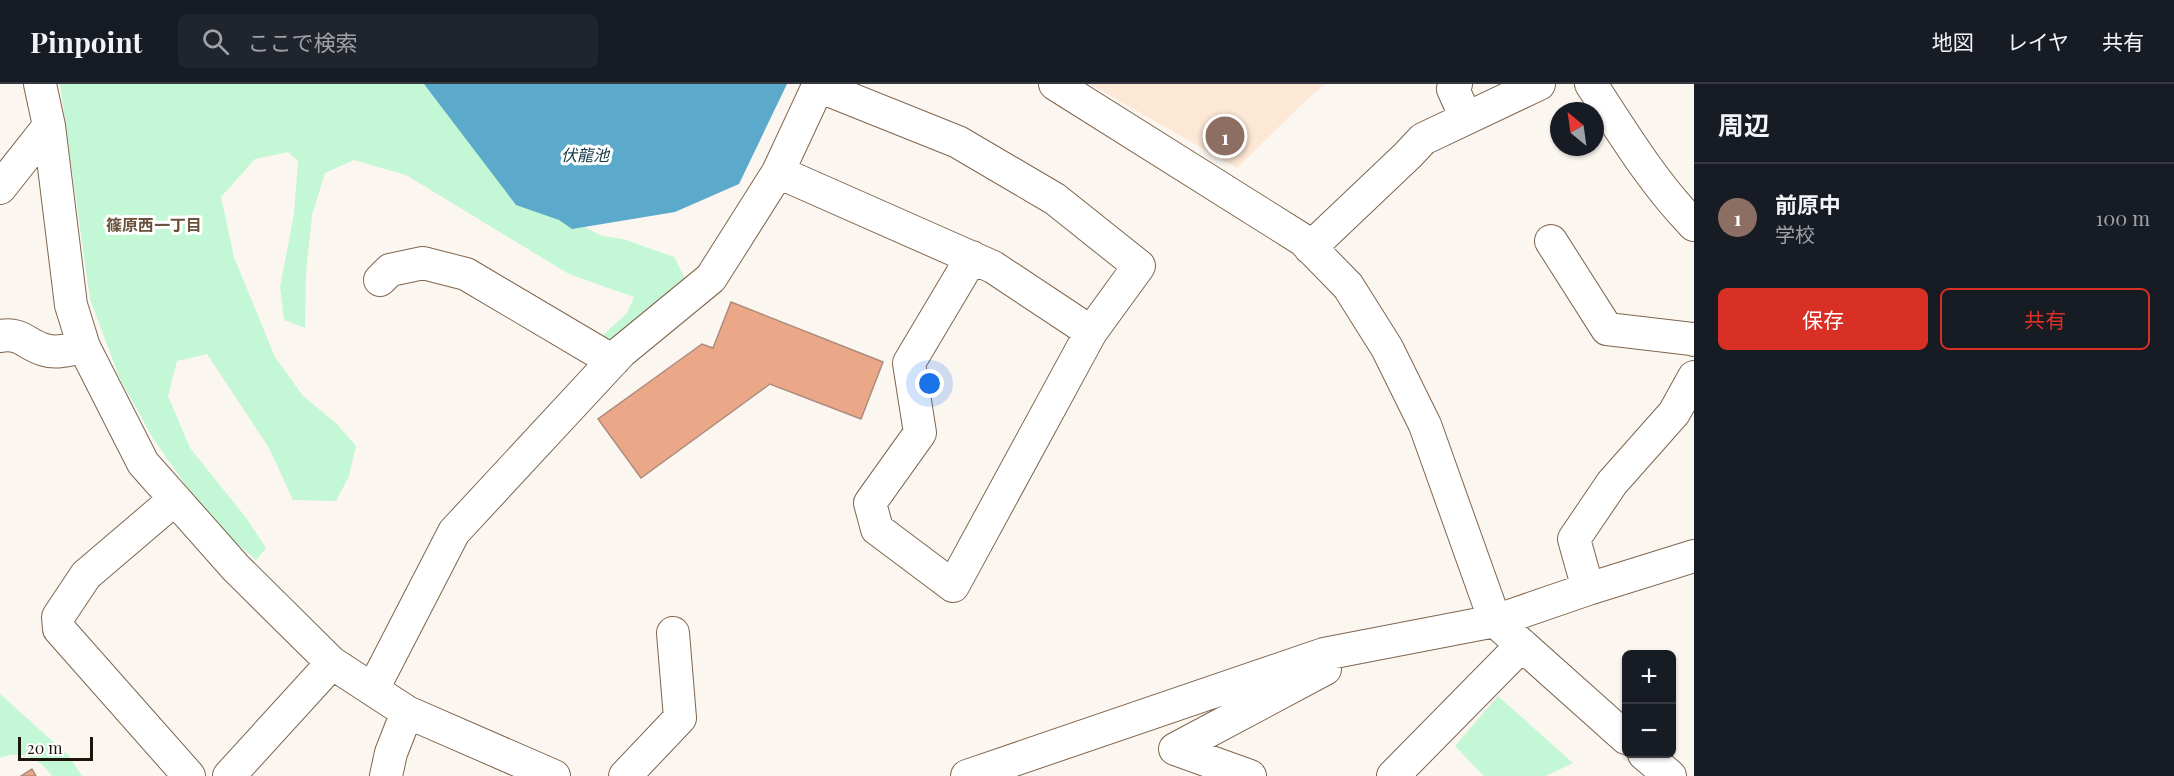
<!DOCTYPE html>
<html lang="ja">
<meta charset="utf-8">
<style>
body{margin:0;font-family:"Playfair Display","Noto Sans JP",serif;background:#20242c;color:#f1f3f6}
.controls{position:absolute;right:18px;bottom:18px;display:grid;overflow:hidden;border-radius:9px;box-shadow:0 2px 4px #0004}
.controls button{width:54px;height:54px;display:grid;place-items:center;padding:0;border:0;border-bottom:2px solid #363941;background:#171b24;color:#f1f3f6;font:30px sans-serif}
.compass{position:absolute;left:1550px;top:18px;width:54px;height:54px;border-radius:50%;background:#171b24;box-shadow:0 2px 4px #0004;rotate:331deg}
.scale{position:absolute;left:18px;bottom:15px;width:75px;box-sizing:border-box;padding-left:6px;border:3px solid #1e140b;border-top:0;font-size:16px;line-height:21px;white-space:nowrap;color:#1e140b;-webkit-text-stroke:4px #fff;paint-order:stroke}
.you{position:absolute;left:930px;top:300px;width:21px;height:21px;margin:-15px;border:4px solid #fff;border-radius:50%;background:#1a73e8;box-shadow:0 0 0 9px #1a73e833}
.badge{display:grid;place-items:center;width:39px;height:39px;border-radius:50%;background:#d93025;color:#fff;font-size:20px;font-weight:700}
.pin{position:absolute;translate:-50% -50%;border:3px solid #fff;box-shadow:0 2px 6px #0006}
.list{margin:0;padding:0;list-style:none}
h2{display:flex;justify-content:space-between;align-items:center;height:78px;margin:0;padding:0 24px;font-size:26px}
h2 small{font-size:20px;font-weight:400;color:#9ea1a6}
.list li{display:grid;grid-template-columns:39px 1fr auto;gap:18px;align-items:center;box-sizing:border-box;height:108px;padding:0 24px;border-top:2px solid #363941}
.list b{display:block;font-size:22px;white-space:nowrap}
.list p{margin:0;font-size:20px;white-space:nowrap;color:#9ea1a6}
.list em{font-size:20px;font-style:normal;color:#9ea1a6}
.actions{display:flex;gap:12px;padding:18px 24px}
.actions a{flex:1;padding:14px 0;border:2px solid #d93025;border-radius:9px;text-align:center;font-size:21px;color:#d93025}
.actions .main{background:#d93025;color:#fff}
.icon{flex:none;width:33px;height:33px;fill:none;stroke:currentColor;stroke-width:2;stroke-linecap:round;stroke-linejoin:round}
.map{position:relative;flex:none;width:1694px;height:692px;overflow:hidden}
header{display:flex;align-items:center;gap:36px;box-sizing:border-box;height:84px;padding:0 30px;background:#171b24;border-bottom:2px solid #363941}
header strong{font-size:28px}
nav{display:flex;gap:33px;margin-inline-start:auto;font-size:21px}
.search{width:420px;height:54px;background:#20242c;display:flex;align-items:center;gap:15px;box-sizing:border-box;padding:0 21px;border-radius:9px;color:#9ea1a6;font-size:22px}
main{display:flex}
aside{flex:1;background:#171b24}
.map>svg:first-child{display:block}
.built{fill:#fde7d5}
.green{fill:#c3f7d5}
.water{fill:#5caacb}
.building{fill:#eba889;stroke:#ad8b7c;stroke-width:1.5}
.lines{fill:none;stroke-linecap:round;stroke-linejoin:round}
.minor-casing{stroke:#7f654e;stroke-width:34}
.minor{stroke:#fff;stroke-width:32}
.labels{text-anchor:middle;dominant-baseline:central;stroke-width:6;stroke-linejoin:round;paint-order:stroke}
.water-label{font-size:16px;font-style:italic;fill:#153947;stroke:#fff}
.neighbourhood-label{font-size:16px;font-weight:bold;fill:#6a513b;stroke:#fff}
</style>
<header>
<strong>Pinpoint</strong>
<div class="search"><svg class="icon" aria-label="search" viewBox="0 0 24 24"><circle cx="10" cy="10" r="6"/><path d="M15 15l6 6"/></svg>ここで検索</div>
<nav><a>地図</a><a>レイヤ</a><a>共有</a></nav>
</header>
<main>
<div class="map">
<svg width="1694" height="692" viewBox="0 0 1694 692">
<rect width="100%" height="100%" fill="#fcf6f0"/>
<!-- built -->
<path class="built" d="M1090 0H1325L1303 19 1237 84Z"/>
<!-- green -->
<path class="green" d="M60 0H434L537 118 602 152 623 155 674 173 685 194 676 209 647 224 613 260 601 253 627 229 634 213 569 190 406 91 354 76 325 89 312 131 306 189 305 244 284 236 280 203 294 130 298 77 288 68 255 75 221 113 234 173 275 273 303 312 336 339 356 362 349 392 336 417 293 416 269 364 207 270 177 277 168 312 190 364 247 435 266 464 256 476 225 449 197 417 154 356 120 295 90 215Z
M0 610 69 672 82 692H52C39 674 21 665 0 674Z
M1498 612 1573 679 1546 692H1484L1455 662Z"/>
<!-- water -->
<path class="water" d="M424 0H787L739 100 675 128 572 145 559 136 516 121Z"/>
<!-- building -->
<path class="building" d="M731 218 883 278 861 335 770 300 641 394 598 335 702 260 713 264Z
M32 685 36 692H21Z"/>
<g class="lines">
<defs>
<path id="minor" d="M40 0 49 42 71 221 84 263 143 379 236 484 332 579 407 628 554 692
M1055 0 1303 156 1348 202 1387 264 1425 341 1495 537 1626 654
M1456 0 1453 5 1466 34
M1591 0C1623 49 1653 99 1694 141
M818 2 958 58 1055 115 1139 182 1091 248 953 502 877 445 870 419 920 349 909 279 972 173
M778 88 993 183 1091 248
M0 104 49 42
M1551 157 1607 245 1692 255 1694 256
M1310 164 1408 71 1423 55 1539 0
M380 196 390 186 423 179 466 190 613 277
M0 252C22 248 26 261 45 266 57 270 72 265 84 263
M175 415 86 491 58 533 59 545 189 692
M1588 505 1574 455 1612 399 1674 329 1694 293
M373 605 454 448 621 268 711 194 778 88 819 0
M1644 670 1670 692
M229 692 332 579
M386 692 391 669 407 628
M625 692 680 634 673 549
M967 692 1324 570 1495 537 1588 505 1694 472
M1250 692 1175 665 1325 585
M1393 692 1522 561"/>
</defs>
<!-- minor casing -->
<use href="#minor" class="minor-casing"/>
<!-- minor -->
<use href="#minor" class="minor"/>
</g>
<g class="labels">
<!-- water labels -->
<g class="water-label">
<text x="585" y="70">伏龍池</text>
</g>
<!-- neighbourhood labels -->
<g class="neighbourhood-label">
<text x="154" y="140">篠原西一丁目</text>
</g>
</g>
</svg>
<div class="controls">
<button>+</button>
<button>−</button>
</div>
<svg class="compass" viewBox="-18 -18 36 36"><path d="M0-13l5 13h-10z" fill="#e53935"/><path d="M0 13l5-13h-10z" fill="#9ea1a6"/></svg>
<div class="scale">20 m</div>
<div class="you"></div>
<div class="pin badge" style="left:1225px;top:52px;background:#8d6e63">1</div>
</div>
<aside>
<h2>周辺<small></small></h2>
<ul class="list">
<li><span class="badge" style="background:#8d6e63">1</span><div><b>前原中</b><p>学校</p></div><em>100 m</em></li>
</ul>
<div class="actions"><a class="main">保存</a><a>共有</a></div>
</aside>
</main>
